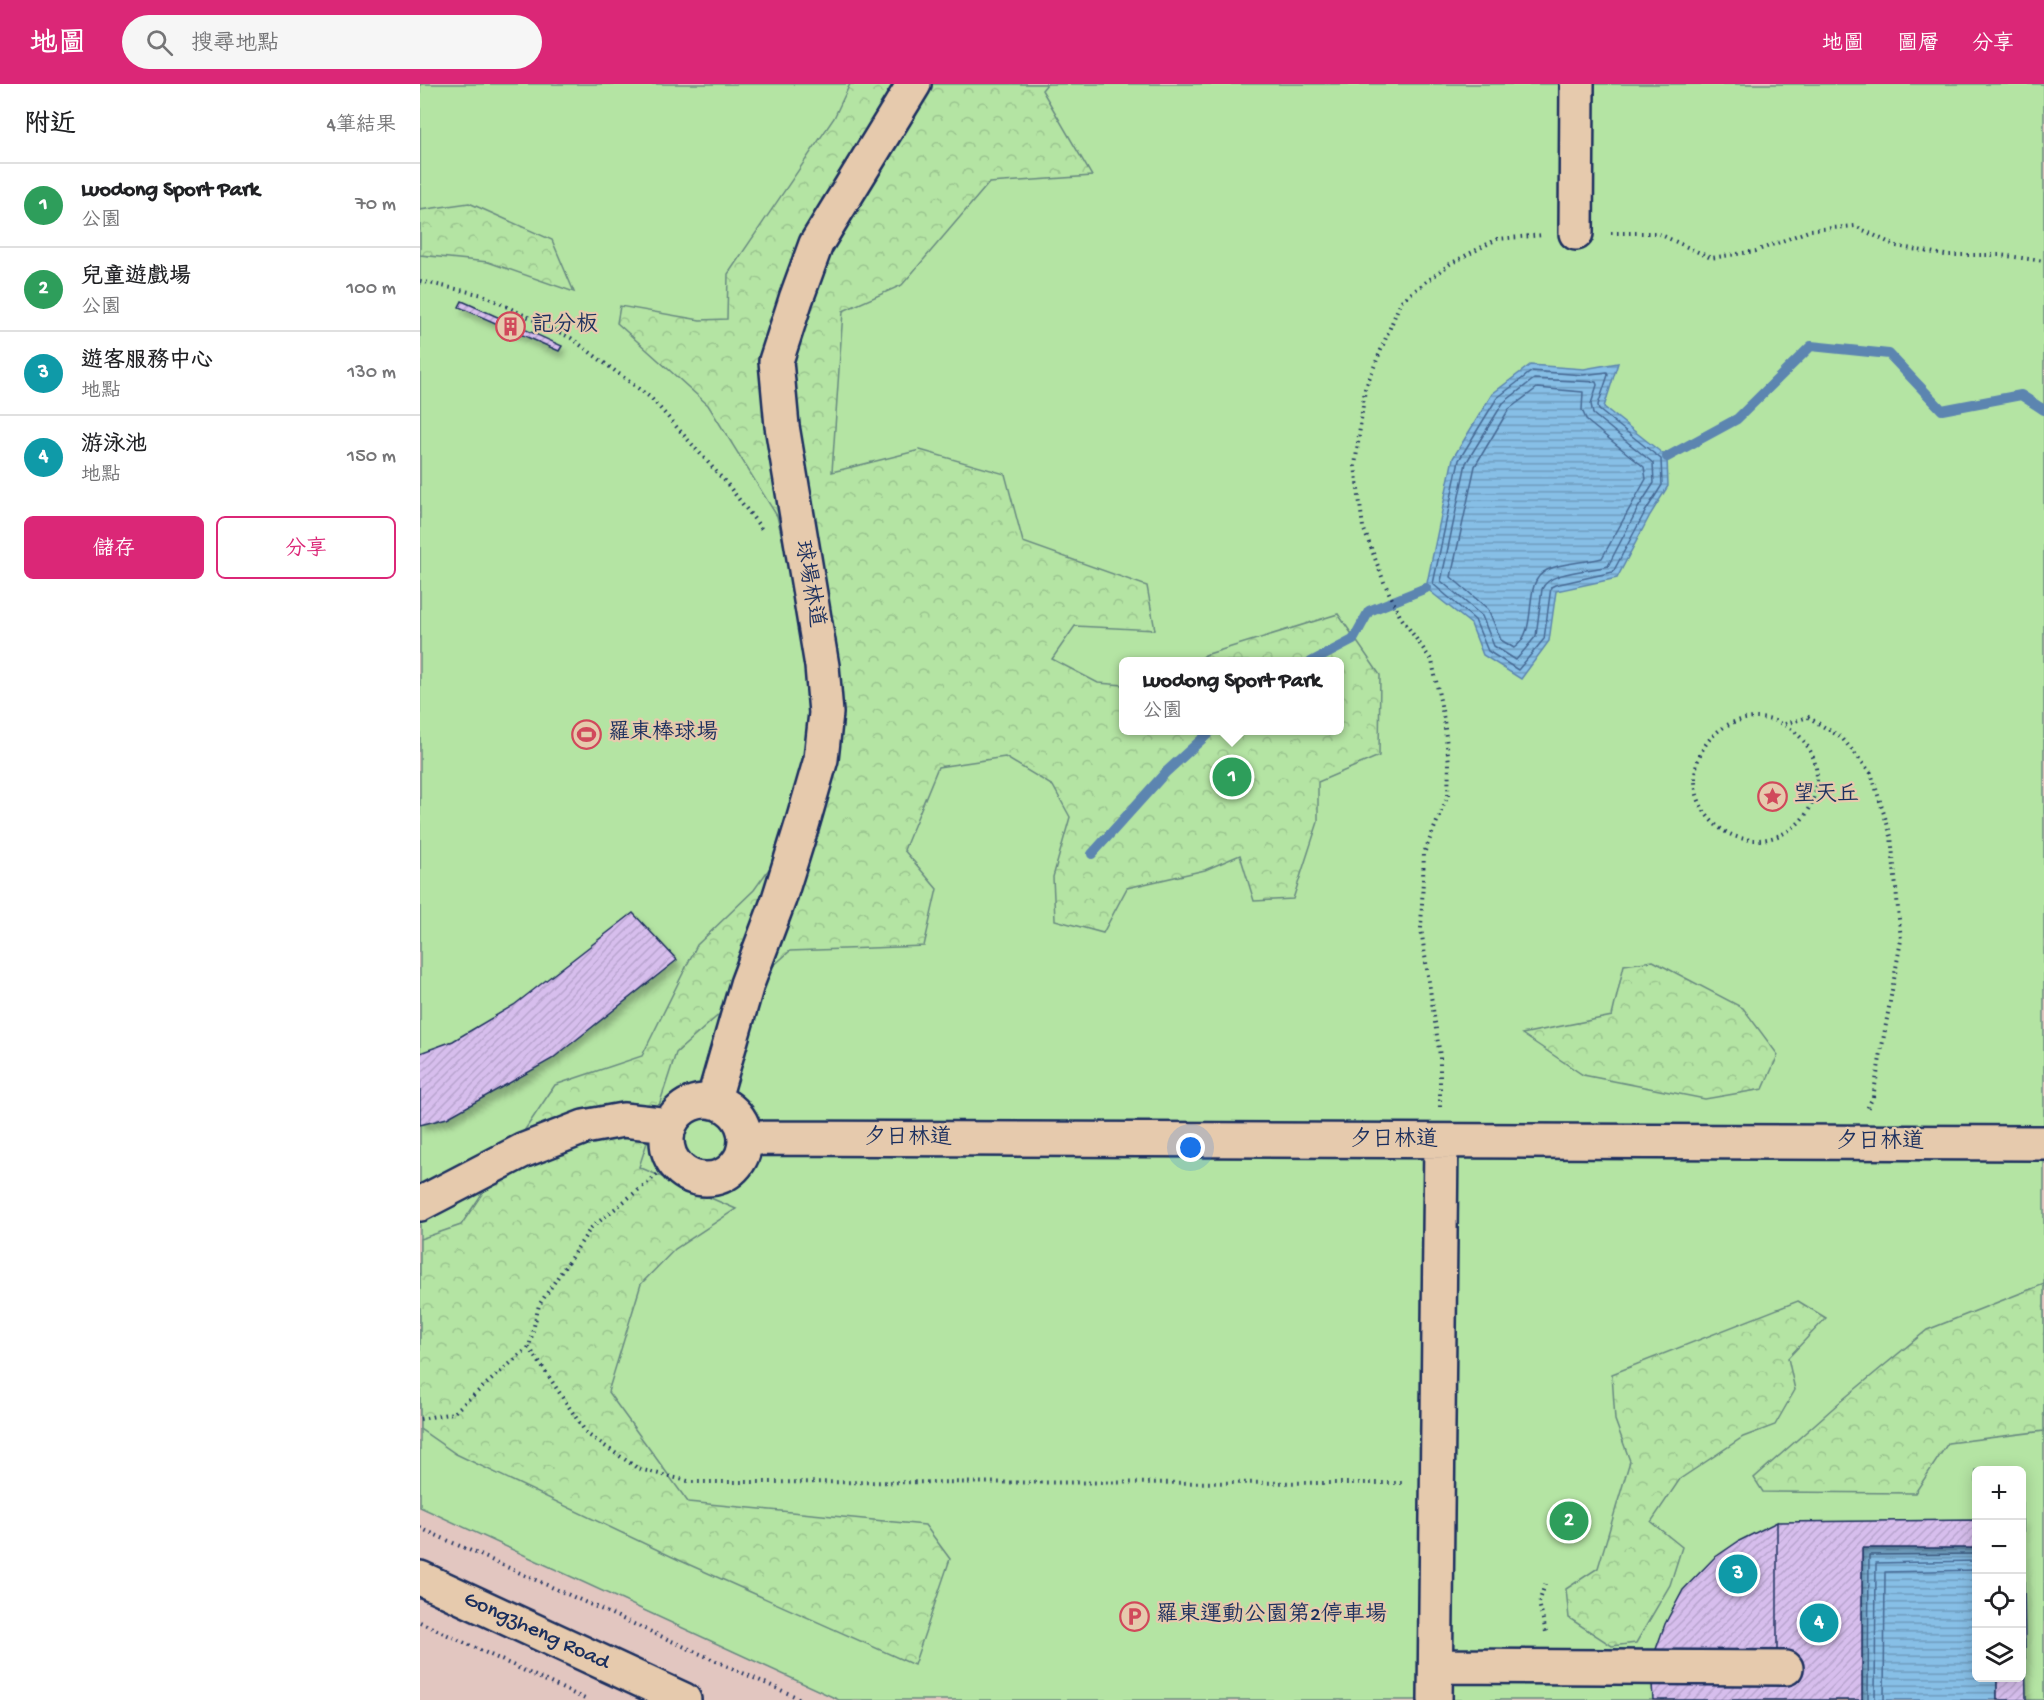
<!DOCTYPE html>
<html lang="zh-TW">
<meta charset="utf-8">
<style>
body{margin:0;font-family:"Gochi Hand","LXGW WenKai TC",sans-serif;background:#f6f6f6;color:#202124}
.controls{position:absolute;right:18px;bottom:18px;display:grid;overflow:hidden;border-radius:9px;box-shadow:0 3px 15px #0003}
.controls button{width:54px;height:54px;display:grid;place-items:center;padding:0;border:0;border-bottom:2px solid #e0e0e0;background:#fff;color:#202124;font:30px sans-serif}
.you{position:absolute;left:771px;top:1064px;width:21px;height:21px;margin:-15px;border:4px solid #fff;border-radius:50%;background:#1a73e8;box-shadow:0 0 0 9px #1a73e833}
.badge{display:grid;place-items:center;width:39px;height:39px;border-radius:50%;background:#db2777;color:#fff;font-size:20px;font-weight:700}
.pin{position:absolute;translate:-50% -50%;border:3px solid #fff;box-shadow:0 2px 6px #0006}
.popup{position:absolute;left:699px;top:573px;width:225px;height:78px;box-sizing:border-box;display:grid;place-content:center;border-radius:9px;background:#fff;filter:drop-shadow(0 2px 4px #0005);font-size:20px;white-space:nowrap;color:#757577}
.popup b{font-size:22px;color:#202124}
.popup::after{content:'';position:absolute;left:50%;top:100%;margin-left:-12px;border:12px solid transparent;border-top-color:#fff}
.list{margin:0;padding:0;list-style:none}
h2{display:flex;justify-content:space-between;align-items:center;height:78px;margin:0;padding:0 24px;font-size:26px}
h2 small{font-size:20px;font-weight:400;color:#757577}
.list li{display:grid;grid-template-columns:39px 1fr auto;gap:18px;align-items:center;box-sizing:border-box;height:84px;padding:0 24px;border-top:2px solid #e0e0e0}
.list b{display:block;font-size:22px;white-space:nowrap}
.list p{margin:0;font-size:20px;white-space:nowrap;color:#757577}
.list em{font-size:20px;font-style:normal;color:#757577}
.actions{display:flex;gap:12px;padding:18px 24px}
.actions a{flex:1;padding:14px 0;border:2px solid #db2777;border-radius:9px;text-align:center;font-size:21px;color:#db2777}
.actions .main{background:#db2777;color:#fff}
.icon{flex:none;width:33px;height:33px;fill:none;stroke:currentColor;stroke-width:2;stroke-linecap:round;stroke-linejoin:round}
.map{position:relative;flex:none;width:1624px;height:1616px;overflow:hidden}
header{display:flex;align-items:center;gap:36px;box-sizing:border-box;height:84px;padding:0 30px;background:#db2777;color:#fff}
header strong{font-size:28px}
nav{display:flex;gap:33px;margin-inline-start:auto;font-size:21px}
.search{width:420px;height:54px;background:#f6f6f6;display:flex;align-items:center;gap:15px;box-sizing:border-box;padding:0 21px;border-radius:33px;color:#757577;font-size:22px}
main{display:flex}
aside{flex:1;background:#fff}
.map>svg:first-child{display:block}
.green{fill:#b4e4a3;stroke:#688a80;stroke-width:1.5;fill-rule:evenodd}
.forest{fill:url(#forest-crowns);stroke:#688a80;stroke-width:1.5}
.water{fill:url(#water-rules);stroke:#5c85b0;stroke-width:1.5}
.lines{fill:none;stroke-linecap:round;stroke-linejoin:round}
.shore{stroke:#466994;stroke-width:1.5}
.stream{stroke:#5c85b0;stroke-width:10}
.building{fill:url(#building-hatch);stroke:#1b2f5e;stroke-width:1.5;filter:url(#shadow)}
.street-casing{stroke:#1b2f5e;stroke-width:38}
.secondary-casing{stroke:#1b2f5e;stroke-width:38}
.path{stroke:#1b2f5e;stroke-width:4;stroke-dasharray:1.5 4.5;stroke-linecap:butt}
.street{stroke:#e6caad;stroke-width:33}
.secondary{stroke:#e6caad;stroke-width:33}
.labels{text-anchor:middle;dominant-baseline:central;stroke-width:4.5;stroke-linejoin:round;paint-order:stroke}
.poi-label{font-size:22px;fill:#1b2f5e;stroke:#e6caad;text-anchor:start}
.street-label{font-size:22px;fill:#1b2f5e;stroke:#e6caad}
</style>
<header>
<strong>地圖</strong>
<div class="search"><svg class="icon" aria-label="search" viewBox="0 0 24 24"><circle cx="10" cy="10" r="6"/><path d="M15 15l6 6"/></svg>搜尋地點</div>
<nav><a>地圖</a><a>圖層</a><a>分享</a></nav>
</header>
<main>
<aside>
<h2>附近<small>4筆結果</small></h2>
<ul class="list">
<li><span class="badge" style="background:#2e9e5b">1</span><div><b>Luodong Sport Park</b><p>公園</p></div><em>70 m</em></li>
<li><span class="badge" style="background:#2e9e5b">2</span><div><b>兒童遊戲場</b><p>公園</p></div><em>100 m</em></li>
<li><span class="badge" style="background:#0f9aa8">3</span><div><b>遊客服務中心</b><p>地點</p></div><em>130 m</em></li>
<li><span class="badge" style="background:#0f9aa8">4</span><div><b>游泳池</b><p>地點</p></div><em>150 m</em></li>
</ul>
<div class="actions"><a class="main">儲存</a><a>分享</a></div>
</aside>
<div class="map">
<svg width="1624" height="1616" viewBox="0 0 1624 1616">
<defs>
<pattern id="forest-crowns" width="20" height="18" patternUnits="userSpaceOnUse" patternTransform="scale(1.5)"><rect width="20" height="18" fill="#b4e4a3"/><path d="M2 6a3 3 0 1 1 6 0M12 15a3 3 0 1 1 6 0" fill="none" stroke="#9ac48f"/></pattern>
<pattern id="water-rules" width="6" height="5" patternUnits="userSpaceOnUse" patternTransform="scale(1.5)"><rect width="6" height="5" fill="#87bfe6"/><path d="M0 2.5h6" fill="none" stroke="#6e9cbe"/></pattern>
<pattern id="building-hatch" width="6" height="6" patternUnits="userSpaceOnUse" patternTransform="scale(1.5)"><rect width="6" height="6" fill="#d7beed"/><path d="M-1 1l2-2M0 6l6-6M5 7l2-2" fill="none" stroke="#b8a4ce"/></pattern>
<filter id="shadow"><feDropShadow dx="3.5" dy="6" stdDeviation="3" flood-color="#0004"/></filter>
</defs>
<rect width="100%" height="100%" fill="#e2c6c0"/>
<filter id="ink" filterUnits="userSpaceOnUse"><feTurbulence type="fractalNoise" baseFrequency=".0167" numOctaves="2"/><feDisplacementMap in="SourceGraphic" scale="12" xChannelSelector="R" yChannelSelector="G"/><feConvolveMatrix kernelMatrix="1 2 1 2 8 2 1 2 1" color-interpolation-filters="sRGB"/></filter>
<g filter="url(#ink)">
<!-- green -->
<path class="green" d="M0 0H1624V1616H419L0 1423ZM704 578H920V646H704ZM1556 1386H1602V1594H1556Z"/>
<!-- forest -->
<path class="forest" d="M430 0H627L622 6 672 92 569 99 482 201 423 227 412 388 500 366 585 390 603 458 727 502 735 546 655 542 632 575 678 599 704 601V646H920V578L779 577 785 571 918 530 960 591 959 672 898 698V738L873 815 834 817 820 771 785 786 707 804 683 849 635 836 633 793 650 733 633 702 585 673 518 683 484 766 517 805 504 862 370 867 256 969 219 1083 316 1125 255 1165 221 1200 188 1308 268 1418 505 1441 530 1475 494 1581 261 1477 36 1370 0 1345V1155L41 1141 135 1001 222 972 277 861 334 806 364 764 395 643 390 575 357 432 288 321 197 239 200 222 280 236 307 235 308 190 414 34Z
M49 119 132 156 154 208 68 178 0 171V126Z
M1233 877 1323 924 1358 971 1343 1005 1285 1015 1163 991 1102 950 1192 932 1204 881Z
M1624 1200V1347L1528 1359 1495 1409 1343 1408 1334 1394 1421 1317 1507 1246Z
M1378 1217 1406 1234 1368 1274 1375 1306 1355 1341 1323 1353 1260 1395 1231 1438 1262 1463 1250 1501 1216 1559 1192 1562 1149 1534 1146 1505 1178 1484 1210 1377 1195 1336 1192 1290Z"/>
<!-- water -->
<path class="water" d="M1198 279 1184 323 1247 373 1248 402 1230 431 1197 494 1136 507 1129 557 1101 595 1063 571 1051 540 1006 504 1033 374 1072 310 1110 281 1164 285Z
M1442 1464H1556V1594H1577V1616H1442Z"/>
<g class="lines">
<!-- shore -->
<path class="shore" d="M1112 287 1163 291 1187 288 1188 291 1178 321 1179 326 1241 375 1242 401 1225 428 1193 488 1135 501 1131 503 1124 555 1098 586 1068 567 1055 536 1013 500 1039 376 1077 314Z
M1114 295 1176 298 1177 301 1171 320 1173 330 1233 379 1234 399 1218 424 1188 482C1170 487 1129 487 1122 505L1116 552 1096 576 1074 562 1062 532 1021 497 1046 379 1083 319Z
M1117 304 1163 308 1162 326 1167 337 1224 383 1226 395 1182 474C1164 479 1143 478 1127 486 1100 499 1121 545 1094 564L1081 556 1068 525 1031 493 1055 382 1089 325Z
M1448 1616 1449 1471 1556 1470
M1455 1616 1456 1479 1556 1477
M1464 1616 1465 1488 1556 1486"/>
<!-- stream -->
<path class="stream" d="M1247 373 1317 335 1391 262 1469 270 1522 326 1601 311 1624 326
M891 578 933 556 949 527 1006 504
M672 770 746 688 792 646"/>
</g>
<!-- building -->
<path class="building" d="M42 217 142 262 139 267 39 223Z
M213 829 257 876 132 975 27 1034 0 1041V969L33 957 94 921Z
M1556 1436V1464H1442V1616H1233L1231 1583 1357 1569V1438Z
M1602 1436H1603L1606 1616H1577V1594H1602Z
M1357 1438V1569L1235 1568 1245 1540 1263 1506 1294 1474 1319 1457Z"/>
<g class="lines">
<defs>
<path id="street" d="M1156 149 1157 0
M247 1056a39 39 0 1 1 78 0a39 39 0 1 1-78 0Z
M293 1018 327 900 359 815 382 741 401 675 406 629 402 582 362 342 356 277 376 215 396 160 494 0
M325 1054 1624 1059
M0 1120 102 1067 164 1043 203 1036 250 1041
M1016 1582 1366 1584
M1015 1616 1021 1057"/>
<g id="secondary">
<path id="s1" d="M0 1494 264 1616"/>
</g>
</defs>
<!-- street casing -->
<use href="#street" class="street-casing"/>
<!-- secondary casing -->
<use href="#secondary" class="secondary-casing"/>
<!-- path -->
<path class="path" d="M1191 149H1237L1291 174 1336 167 1391 146 1435 142 1476 162 1525 171H1580L1624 177
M0 197 63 211 151 254 231 314 308 401 344 448
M1275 695a61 61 0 1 1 122 0a61 61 0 1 1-122 0Z
M1365 640 1388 633 1422 654 1451 689 1471 752 1481 856 1453 1013 1447 1025
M1020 1023V972L1001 845 1004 769 1028 711 1029 679 1024 636 1012 577 980 532 964 498 943 443 935 382 945 305 981 217 1030 180 1077 155 1124 151
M109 1263 167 1350 219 1385 272 1398 982 1399
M0 1335 33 1329 109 1263 119 1221 171 1144 253 1078
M0 1444 383 1616
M1125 1500 1119 1519 1126 1548
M0 1538 167 1616"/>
<!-- street -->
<use href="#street" class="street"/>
<!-- secondary -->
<use href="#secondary" class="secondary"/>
</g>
</g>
<!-- icons -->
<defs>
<symbol id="building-ring" viewBox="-11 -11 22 22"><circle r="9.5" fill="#e6caad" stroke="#d1495b" stroke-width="1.5"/><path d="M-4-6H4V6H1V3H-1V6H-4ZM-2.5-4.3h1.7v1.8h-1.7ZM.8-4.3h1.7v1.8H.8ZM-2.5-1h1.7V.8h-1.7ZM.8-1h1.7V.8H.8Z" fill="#d1495b"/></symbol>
<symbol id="stadium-ring" viewBox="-11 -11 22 22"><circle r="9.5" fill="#e6caad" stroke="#d1495b" stroke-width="1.5"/><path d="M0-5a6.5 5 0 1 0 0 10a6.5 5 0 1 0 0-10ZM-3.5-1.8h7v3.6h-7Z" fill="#d1495b"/></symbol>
<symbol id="sight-ring" viewBox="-11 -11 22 22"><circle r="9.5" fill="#e6caad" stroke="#d1495b" stroke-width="1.5"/><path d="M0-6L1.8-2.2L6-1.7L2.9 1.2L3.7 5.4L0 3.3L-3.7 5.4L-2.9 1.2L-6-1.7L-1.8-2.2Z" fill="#d1495b"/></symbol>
<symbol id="parking-ring" viewBox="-11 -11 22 22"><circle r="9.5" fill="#e6caad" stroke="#d1495b" stroke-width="1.5"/><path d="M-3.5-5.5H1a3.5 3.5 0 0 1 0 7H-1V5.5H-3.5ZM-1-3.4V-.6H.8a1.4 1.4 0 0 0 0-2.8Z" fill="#d1495b"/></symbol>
</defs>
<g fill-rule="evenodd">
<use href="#building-ring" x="74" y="226" width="33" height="33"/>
<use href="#stadium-ring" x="150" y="634" width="33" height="33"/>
<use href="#sight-ring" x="1336" y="696" width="33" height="33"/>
<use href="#parking-ring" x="698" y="1516" width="33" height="33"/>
</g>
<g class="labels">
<!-- poi labels -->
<g class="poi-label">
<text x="112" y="242">記分板</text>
<text x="188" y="650">羅東棒球場</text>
<text x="1373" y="712">望天丘</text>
<text x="736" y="1532">羅東運動公園第2停車場</text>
</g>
<!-- street labels -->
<g class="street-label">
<text transform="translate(388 500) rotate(80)">球場林道</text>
<text x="488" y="1055">夕日林道</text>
<text x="974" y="1057">夕日林道</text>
<text x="1460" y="1059">夕日林道</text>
<text stroke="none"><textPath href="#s1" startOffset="128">Gongzheng Road</textPath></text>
</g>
</g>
</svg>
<div class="controls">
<button>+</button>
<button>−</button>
<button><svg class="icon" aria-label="locate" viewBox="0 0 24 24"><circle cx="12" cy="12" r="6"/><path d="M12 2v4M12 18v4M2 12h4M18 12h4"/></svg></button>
<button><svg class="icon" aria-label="layers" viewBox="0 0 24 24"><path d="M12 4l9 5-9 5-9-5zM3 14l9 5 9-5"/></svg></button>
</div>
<div class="you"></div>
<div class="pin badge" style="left:812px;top:693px;background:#2e9e5b">1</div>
<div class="popup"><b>Luodong Sport Park</b>公園</div>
<div class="pin badge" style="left:1149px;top:1437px;background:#2e9e5b">2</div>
<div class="pin badge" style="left:1318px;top:1490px;background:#0f9aa8">3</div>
<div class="pin badge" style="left:1399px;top:1539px;background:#0f9aa8">4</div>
</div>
</main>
